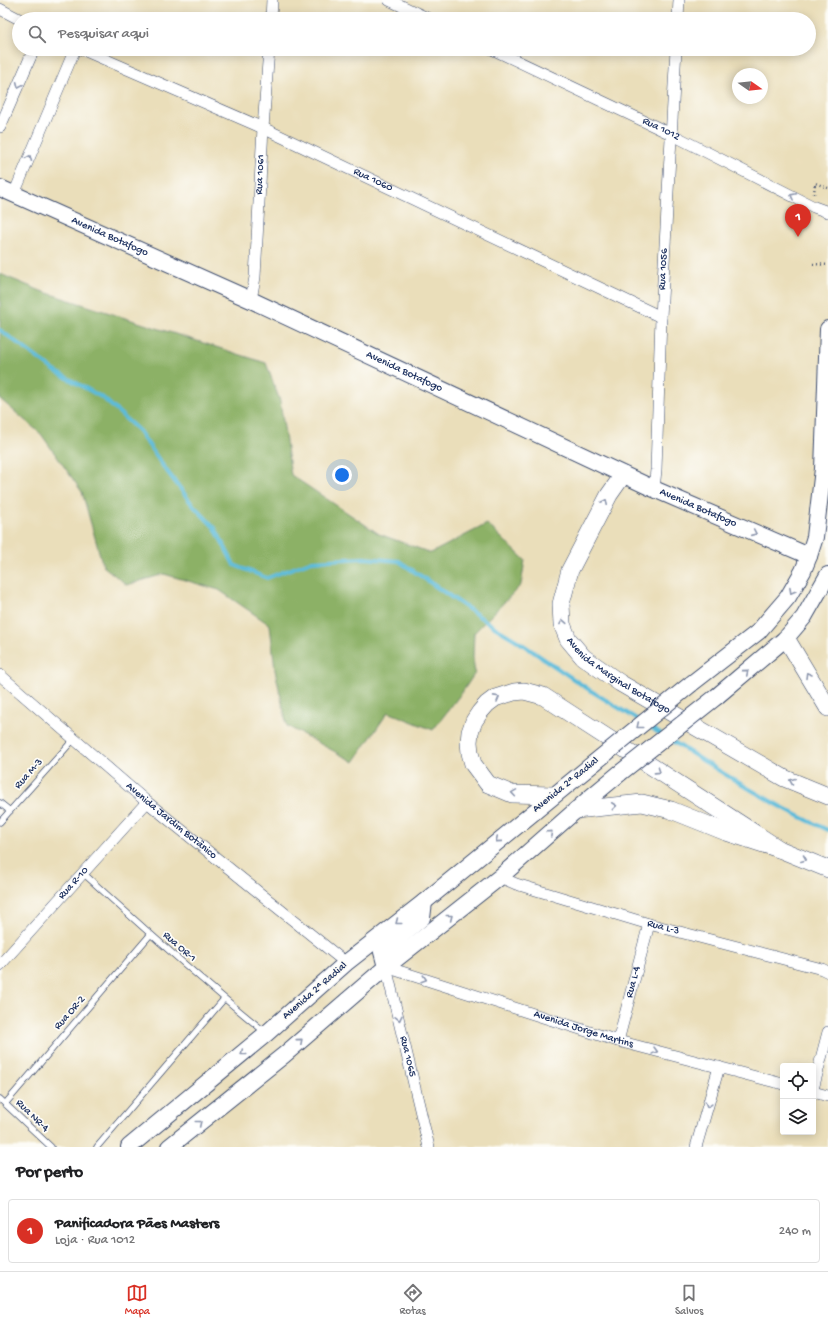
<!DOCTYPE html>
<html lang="pt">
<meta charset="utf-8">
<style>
body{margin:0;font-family:"Gochi Hand",sans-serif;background:#f6f6f6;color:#202124}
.controls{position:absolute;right:12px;bottom:12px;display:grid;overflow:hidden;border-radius:4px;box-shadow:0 2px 10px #0003}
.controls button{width:36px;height:36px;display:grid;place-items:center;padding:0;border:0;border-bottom:1px solid #e0e0e0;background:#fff;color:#202124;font:20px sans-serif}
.compass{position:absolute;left:732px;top:68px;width:36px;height:36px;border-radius:50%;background:#fff;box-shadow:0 2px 10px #0003;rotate:104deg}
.you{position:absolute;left:342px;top:475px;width:14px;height:14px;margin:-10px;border:3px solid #fff;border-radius:50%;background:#1a73e8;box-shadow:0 0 0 6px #1a73e833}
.badge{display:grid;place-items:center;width:26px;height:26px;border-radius:50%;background:#d93025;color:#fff;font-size:13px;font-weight:700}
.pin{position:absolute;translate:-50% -33px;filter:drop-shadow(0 1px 2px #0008)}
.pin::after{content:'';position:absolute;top:21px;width:14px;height:12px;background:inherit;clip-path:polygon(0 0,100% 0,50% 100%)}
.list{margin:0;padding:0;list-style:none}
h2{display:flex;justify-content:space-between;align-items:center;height:52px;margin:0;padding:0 16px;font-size:17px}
h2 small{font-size:13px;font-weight:400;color:#757577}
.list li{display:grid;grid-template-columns:26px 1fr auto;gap:12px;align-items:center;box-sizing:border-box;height:64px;margin:0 8px 8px;padding:0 8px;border:1px solid #e0e0e0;border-radius:4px}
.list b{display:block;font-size:15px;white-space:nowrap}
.list p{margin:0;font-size:13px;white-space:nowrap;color:#757577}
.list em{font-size:13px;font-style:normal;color:#757577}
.icon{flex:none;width:22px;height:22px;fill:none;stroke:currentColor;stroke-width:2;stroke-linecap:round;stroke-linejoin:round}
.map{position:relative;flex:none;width:828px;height:1147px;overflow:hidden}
.search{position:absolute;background:#fff;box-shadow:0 2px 10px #0003;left:12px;right:12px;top:12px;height:44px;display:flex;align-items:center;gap:10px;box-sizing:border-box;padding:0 14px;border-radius:22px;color:#757577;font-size:15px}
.sheet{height:124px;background:#fff}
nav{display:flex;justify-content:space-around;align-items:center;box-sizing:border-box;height:56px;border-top:1px solid #e0e0e0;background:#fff;font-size:11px;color:#757577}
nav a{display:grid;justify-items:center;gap:2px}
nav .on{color:#d93025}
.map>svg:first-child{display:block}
.forest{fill:#8cb166;stroke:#547062}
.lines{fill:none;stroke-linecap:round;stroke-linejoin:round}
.stream{stroke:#5cbbda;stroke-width:4}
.lane-casing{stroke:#3a496c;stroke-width:7}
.street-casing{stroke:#3a496c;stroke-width:12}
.secondary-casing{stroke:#3a496c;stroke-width:18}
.primary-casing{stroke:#3a496c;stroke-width:18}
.path{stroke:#3a496c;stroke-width:2.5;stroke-dasharray:1 3;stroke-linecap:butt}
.lane{stroke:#fff;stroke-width:5.5}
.street{stroke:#fff;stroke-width:11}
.secondary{stroke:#fff;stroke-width:16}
.primary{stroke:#fff;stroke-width:17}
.secondary-bridge-casing{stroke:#3a496c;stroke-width:18;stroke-linecap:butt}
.secondary-bridge{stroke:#fff;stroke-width:16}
.oneway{stroke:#8d97ae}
.labels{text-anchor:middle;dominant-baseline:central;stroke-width:3.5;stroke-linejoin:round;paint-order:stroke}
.street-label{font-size:11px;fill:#1b2f5e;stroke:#fdfcf7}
</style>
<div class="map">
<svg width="828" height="1147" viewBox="0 0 828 1147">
<rect width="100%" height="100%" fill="#fdfcf7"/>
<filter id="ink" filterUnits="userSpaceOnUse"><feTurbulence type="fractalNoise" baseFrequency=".025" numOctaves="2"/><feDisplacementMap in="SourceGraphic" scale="8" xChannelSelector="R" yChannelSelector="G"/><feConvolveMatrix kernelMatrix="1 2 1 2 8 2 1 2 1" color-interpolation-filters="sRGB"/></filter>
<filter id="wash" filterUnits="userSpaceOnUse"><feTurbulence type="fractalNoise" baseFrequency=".012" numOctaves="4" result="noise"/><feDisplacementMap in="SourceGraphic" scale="16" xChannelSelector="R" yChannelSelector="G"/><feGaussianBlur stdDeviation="0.9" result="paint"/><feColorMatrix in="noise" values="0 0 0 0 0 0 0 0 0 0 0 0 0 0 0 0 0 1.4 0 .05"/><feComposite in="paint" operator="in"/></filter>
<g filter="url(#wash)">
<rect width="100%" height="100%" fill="#eadeba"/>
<!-- forest -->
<path class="forest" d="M0 274 41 291 266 363 280 401 291 475 379 534 431 553 487 524 525 560 521 585 474 633 473 658 475 673 463 691 433 730 388 712 354 762 287 726 275 670 270 625 219 590 164 574 127 585 103 566 82 492 41 434 0 399Z"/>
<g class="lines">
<!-- stream -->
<path class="stream" d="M0 330 55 371 103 398 139 431 163 466 192 504 215 528 234 565 267 578 312 561 364 558 399 561 496 628 516 640 588 689 640 721
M647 725 662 735
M669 739C720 772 773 805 828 830"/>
</g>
</g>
<g filter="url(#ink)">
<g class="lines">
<defs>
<path id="lane" d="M0 803 10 811
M0 822 74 739
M82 872C142 927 202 981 265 1032
M0 1099 51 1147
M5 1104 150 935
M97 1147 224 999"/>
<g id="street">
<path d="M389 0 429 19"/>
<path d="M0 9 19 19"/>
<path d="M271 19 272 0"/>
<path d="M678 19 679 0"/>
<path id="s1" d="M81 49 263 128 661 317"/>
<path id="s2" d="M492 49 671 134 814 207 828 212"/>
<path d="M0 127 34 49"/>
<path d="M14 194 75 49"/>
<path id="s3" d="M251 300 255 277 263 128 269 49"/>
<path id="s4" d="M654 489 656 470 661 317 676 49"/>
<path id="s5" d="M0 675 147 802 346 963"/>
<path id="s6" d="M500 877 516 884 649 924 822 969 828 972"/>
<path id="s7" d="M0 965 147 802"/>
<path id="s8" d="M386 967 618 1041 783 1084"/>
<path id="s9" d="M386 967 429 1147"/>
<path id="s10" d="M618 1041 649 924"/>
<path d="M813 1089 828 1032"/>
<path d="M813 1092 828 1096"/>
<path d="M696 1147 719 1067"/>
</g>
<g id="secondary">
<path id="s11" d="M0 188 251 300 654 489 809 556"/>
<path d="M691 684 758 632 788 597 803 571 809 556 815 537 823 469 828 329"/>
<path d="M716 697 786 638 804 617 828 575"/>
<path d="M386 967 382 952 422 918 424 902"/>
<path d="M129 1147 267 1033 346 963 424 902 594 763"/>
<path d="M169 1147 284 1055 386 967 500 877 591 797 620 773"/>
</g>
<g id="primary">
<path id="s12" d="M623 475 609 495 570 570 561 604 562 624 568 639 583 657 620 683 784 778 828 796"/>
<path d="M786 638 828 708"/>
<path d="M553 795 512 794 488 784 473 764 470 753 469 742 470 732 474 721 480 712 487 704 495 698 514 692 524 691 543 696 779 849"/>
<path d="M576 810 642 803 671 810 726 832 779 849 828 869"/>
</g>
</defs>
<!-- lane casing -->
<use href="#lane" class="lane-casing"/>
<!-- street casing -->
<use href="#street" class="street-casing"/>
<!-- secondary casing -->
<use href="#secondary" class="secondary-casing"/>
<!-- primary casing -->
<use href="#primary" class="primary-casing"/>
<!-- path -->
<path class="path" d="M814 194 815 183 828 188
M813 264 828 265"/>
<!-- lane -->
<use href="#lane" class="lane"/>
<!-- street -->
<use href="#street" class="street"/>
<!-- secondary -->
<use href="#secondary" class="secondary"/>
<!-- primary -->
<use href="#primary" class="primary"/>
<defs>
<path id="secondary-bridge" d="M594 763 691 684
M620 773 716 697"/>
</defs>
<!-- secondary-bridge casing -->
<use href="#secondary-bridge" class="secondary-bridge-casing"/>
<!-- secondary-bridge -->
<use href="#secondary-bridge" class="secondary-bridge"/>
</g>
<!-- one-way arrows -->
<defs><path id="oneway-chevron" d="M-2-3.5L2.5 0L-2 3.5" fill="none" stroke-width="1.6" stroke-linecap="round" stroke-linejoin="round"/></defs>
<g class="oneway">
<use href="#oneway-chevron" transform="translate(19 85) rotate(114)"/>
<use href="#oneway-chevron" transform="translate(29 158) rotate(-67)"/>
<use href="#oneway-chevron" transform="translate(793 196) rotate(-153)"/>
<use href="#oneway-chevron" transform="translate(605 502) rotate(-63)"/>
<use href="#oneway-chevron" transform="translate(754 533) rotate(24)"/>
<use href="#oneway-chevron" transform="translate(792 591) rotate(119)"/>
<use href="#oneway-chevron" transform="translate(563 622) rotate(-100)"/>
<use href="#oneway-chevron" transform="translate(746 672) rotate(-40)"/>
<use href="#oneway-chevron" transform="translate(808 675) rotate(-121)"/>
<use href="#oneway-chevron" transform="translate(497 698) rotate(-29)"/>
<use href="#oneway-chevron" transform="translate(639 726) rotate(141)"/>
<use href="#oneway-chevron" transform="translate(658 771) rotate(33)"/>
<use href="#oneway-chevron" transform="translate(792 781) rotate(-158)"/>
<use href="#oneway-chevron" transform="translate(514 793) rotate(-171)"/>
<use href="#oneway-chevron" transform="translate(614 806) rotate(-6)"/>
<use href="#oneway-chevron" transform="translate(550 833) rotate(-42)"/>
<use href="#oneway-chevron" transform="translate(498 840) rotate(140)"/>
<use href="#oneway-chevron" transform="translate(804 859) rotate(22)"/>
<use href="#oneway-chevron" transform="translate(450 917) rotate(-38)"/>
<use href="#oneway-chevron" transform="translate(398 922) rotate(142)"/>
<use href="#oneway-chevron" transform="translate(424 979) rotate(18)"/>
<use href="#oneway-chevron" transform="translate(399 1018) rotate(77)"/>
<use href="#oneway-chevron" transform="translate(300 1041) rotate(-41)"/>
<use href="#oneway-chevron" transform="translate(655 1051) rotate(15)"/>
<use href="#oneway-chevron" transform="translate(243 1053) rotate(141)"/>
<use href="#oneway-chevron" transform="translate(708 1105) rotate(106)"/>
<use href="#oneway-chevron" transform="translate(199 1123) rotate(-39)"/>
</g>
</g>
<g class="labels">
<!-- street labels -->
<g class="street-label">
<text stroke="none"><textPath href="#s2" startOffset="187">Rua 1012</textPath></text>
<text stroke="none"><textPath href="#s3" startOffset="126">Rua 1061</textPath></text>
<text stroke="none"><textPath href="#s1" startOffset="320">Rua 1060</textPath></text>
<text stroke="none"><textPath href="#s11" startOffset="120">Avenida Botafogo</textPath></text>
<text stroke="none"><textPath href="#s4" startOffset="220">Rua 1056</textPath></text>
<text stroke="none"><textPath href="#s11" startOffset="444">Avenida Botafogo</textPath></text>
<text stroke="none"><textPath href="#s11" startOffset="768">Avenida Botafogo</textPath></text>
<text stroke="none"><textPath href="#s12" startOffset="243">Avenida Marginal Botafogo</textPath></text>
<text transform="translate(29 774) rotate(-48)">Rua M-3</text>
<text transform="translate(566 785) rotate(-39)">Avenida 2ª Radial</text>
<text stroke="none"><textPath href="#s5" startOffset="225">Avenida Jardim Botânico</textPath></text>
<text stroke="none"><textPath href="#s7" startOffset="110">Rua R-10</textPath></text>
<text stroke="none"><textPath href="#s6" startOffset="171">Rua L-3</textPath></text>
<text transform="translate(179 947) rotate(41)">Rua OR-1</text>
<text stroke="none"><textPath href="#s10" startOffset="61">Rua L-4</textPath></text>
<text transform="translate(315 991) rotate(-41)">Avenida 2ª Radial</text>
<text transform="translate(70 1013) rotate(-49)">Rua OR-2</text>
<text stroke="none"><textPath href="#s8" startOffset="207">Avenida Jorge Martins</textPath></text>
<text stroke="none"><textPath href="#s9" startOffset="92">Rua 1065</textPath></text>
<text transform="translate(32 1116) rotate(44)">Rua NR-4</text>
</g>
</g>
</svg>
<div class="controls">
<button><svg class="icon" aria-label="locate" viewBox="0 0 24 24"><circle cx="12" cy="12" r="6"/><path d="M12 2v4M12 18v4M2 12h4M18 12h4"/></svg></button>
<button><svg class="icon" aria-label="layers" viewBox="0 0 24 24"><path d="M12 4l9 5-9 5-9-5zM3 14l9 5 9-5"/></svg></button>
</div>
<svg class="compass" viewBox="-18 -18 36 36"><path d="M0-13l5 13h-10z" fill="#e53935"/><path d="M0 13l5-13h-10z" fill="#757577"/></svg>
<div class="you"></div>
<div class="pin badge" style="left:798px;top:237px">1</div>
<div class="search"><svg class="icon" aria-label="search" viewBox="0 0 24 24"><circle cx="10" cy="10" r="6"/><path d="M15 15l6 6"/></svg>Pesquisar aqui</div>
</div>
<section class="sheet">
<h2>Por perto<small></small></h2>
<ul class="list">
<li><span class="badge">1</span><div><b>Panificadora Pães Masters</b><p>Loja · Rua 1012</p></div><em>240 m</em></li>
</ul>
</section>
<nav>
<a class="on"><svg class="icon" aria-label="map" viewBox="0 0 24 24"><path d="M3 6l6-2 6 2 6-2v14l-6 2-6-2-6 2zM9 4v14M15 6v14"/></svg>Mapa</a>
<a><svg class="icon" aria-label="directions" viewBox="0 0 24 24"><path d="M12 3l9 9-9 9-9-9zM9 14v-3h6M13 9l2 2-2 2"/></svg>Rotas</a>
<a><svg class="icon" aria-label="saved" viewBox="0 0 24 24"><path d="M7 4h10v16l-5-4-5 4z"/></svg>Salvos</a>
</nav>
